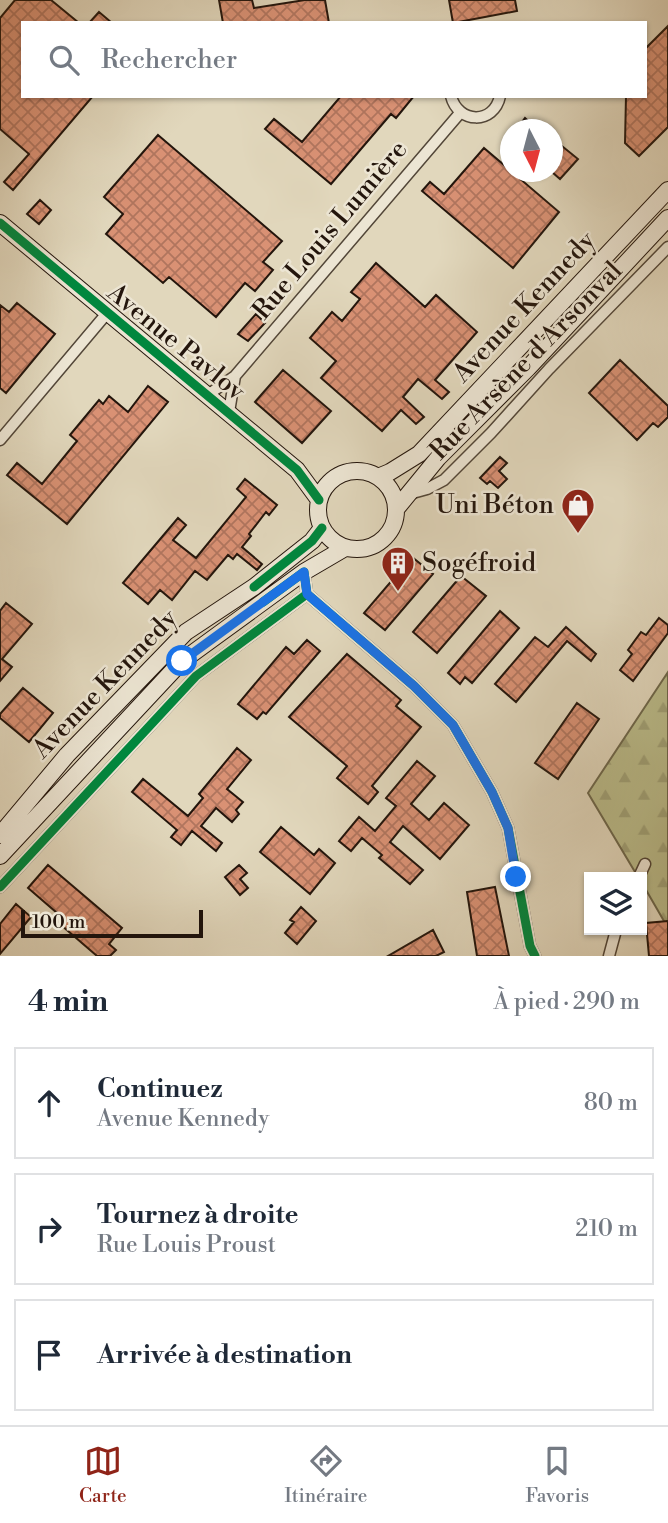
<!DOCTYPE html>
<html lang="fr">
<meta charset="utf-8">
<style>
body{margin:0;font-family:"Libre Bodoni",serif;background:#f6f6f7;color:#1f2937}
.controls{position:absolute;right:21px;bottom:21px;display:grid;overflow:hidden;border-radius:0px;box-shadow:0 2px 5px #0004}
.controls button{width:63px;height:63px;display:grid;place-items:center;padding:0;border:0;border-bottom:2px solid #e0e1e3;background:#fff;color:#1f2937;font:35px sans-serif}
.compass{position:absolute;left:500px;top:119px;width:63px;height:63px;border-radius:50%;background:#fff;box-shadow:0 2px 5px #0004;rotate:174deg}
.scale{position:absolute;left:21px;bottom:18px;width:182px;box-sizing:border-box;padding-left:7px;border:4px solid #23150c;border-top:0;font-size:19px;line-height:24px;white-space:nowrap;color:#23150c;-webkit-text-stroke:5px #ece5d3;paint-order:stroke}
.stop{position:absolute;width:21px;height:21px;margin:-16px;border:5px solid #1a73e8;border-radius:50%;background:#fff}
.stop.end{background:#1a73e8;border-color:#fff;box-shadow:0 2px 7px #0008}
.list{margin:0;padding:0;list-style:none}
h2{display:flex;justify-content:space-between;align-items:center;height:91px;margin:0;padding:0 28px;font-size:30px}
h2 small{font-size:23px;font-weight:400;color:#747a83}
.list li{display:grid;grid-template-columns:46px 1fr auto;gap:21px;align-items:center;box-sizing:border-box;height:112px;margin:0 14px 14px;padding:0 14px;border:2px solid #e0e1e3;border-radius:0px}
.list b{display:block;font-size:26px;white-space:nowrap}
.list p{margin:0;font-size:23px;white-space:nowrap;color:#747a83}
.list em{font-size:23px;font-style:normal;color:#747a83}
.icon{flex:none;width:38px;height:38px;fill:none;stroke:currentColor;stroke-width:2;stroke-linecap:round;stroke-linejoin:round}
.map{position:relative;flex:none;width:668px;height:956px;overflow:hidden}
.search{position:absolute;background:#fff;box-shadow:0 2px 5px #0004;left:21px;right:21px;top:21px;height:77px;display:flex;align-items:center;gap:18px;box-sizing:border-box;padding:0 24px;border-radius:0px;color:#747a83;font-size:26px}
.sheet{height:469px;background:#fff}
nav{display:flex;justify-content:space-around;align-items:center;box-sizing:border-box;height:98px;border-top:2px solid #e0e1e3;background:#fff;font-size:19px;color:#747a83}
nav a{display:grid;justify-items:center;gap:4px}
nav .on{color:#8f2418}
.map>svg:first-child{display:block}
.forest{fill:url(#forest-firs);stroke:#6e684c;stroke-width:2}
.building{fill:url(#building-cross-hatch);stroke:#23150c;stroke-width:2}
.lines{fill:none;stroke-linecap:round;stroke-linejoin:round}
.street-casing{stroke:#524638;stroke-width:13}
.secondary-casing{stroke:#23150c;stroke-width:18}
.street{stroke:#ece5d3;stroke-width:10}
.secondary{stroke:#ece5d3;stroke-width:16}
.cycleway-casing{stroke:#ece5d3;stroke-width:13}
.cycleway{stroke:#00873e;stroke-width:9}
.route{stroke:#1a73e8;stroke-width:9}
.labels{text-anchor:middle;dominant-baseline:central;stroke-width:5;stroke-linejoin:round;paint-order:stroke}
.street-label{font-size:26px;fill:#23150c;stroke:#ece5d3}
.poi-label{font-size:26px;fill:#23150c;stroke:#ece5d3;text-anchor:end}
</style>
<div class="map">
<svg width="668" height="956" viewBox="0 0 668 956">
<defs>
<pattern id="forest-firs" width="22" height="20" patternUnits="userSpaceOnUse" patternTransform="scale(1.75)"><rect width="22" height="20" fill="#babc8b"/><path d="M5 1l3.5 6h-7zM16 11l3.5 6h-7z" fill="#a0a177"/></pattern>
<pattern id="building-cross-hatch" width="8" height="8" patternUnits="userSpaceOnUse" patternTransform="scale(1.75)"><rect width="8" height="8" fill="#d99174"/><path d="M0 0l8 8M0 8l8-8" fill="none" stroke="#b0755e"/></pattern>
</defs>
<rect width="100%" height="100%" fill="#e1d7bc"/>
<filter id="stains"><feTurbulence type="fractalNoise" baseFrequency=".00286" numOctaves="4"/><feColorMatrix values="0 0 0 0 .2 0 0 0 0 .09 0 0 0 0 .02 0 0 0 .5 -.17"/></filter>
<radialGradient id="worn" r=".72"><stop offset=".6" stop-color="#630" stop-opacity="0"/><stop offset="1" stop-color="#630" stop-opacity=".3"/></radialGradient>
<!-- forest -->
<path class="forest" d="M668 672V928L642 883V877H638L588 793Z"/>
<!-- building -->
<path class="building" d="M15 0H51L79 23H23V96H93L13 190 4 182 29 154 0 129V18Z
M219 0H252L254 8 305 0H325L329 23H223Z
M449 0H515L517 11 453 23Z
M99 12 112 23H89Z
M668 26V127L639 156 625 143 626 96H645V49Z
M341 96H414L396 118 391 114 331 184 265 129 274 119 302 142Z
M525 118 538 130H516Z
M158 135 282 241 263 262 273 270 255 291 245 283 216 317 169 277 163 283 106 234 123 214 104 197Z
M552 138 578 159 560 179 552 172Z
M484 148 559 212 513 268 422 191 430 182 444 194Z
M40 200 51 210 39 224 27 214Z
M376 263 425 307 436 295 477 332 435 380 449 392 442 399 418 379 403 397 424 417 416 424 401 410 382 431 321 378 336 361 310 338 332 312 342 321 360 299 351 292Z
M17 303 55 334 6 393 0 388V305L9 312Z
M256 314 265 323 248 341 238 334Z
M620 360 668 406V417L658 427 653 423 637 440 589 393Z
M283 370 331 411 302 443 255 402Z
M148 386 168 402 67 524 7 475 17 463 42 484 77 441 70 435 99 400 103 404 109 396 128 412Z
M500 457 507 463 499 471 507 479 498 488 490 481 487 484 480 478Z
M245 479 277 505 269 515 266 512 249 534 251 536 242 547 262 564 257 570 237 554 233 559 228 555 207 580 195 571 172 600 160 590 148 604 123 583 178 518 186 525 173 540 196 558 246 497 237 489Z
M412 557 433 574 385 630 364 613Z
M461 576 486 596 437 653 413 632Z
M6 603 32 624 2 659 12 667 0 681V611Z
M500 611 519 628 472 683 465 677 460 684 448 673Z
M659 618 668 625V633L633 681 620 670 632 654 628 650 641 632 646 635Z
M566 627 596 654 591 661 567 641 516 702 495 684 535 637 548 647Z
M307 640 320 651 266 714 263 712 257 719 238 704 286 647 294 654Z
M347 654 401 700 396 706 421 727 372 786 378 792 368 804 337 778 347 766 289 717Z
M23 688 53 713 29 742 0 718V714Z
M577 703 599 719 558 779 535 763Z
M237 748 251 760 227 789 243 802 236 810 239 814 232 822 216 808 201 826 222 843 216 851 192 831 181 845 171 837 177 830 132 792 143 779 188 816 203 798 199 794Z
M417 761 435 776 411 804 429 820 444 803 469 825 440 859 403 826 390 842 423 870 410 884 379 858 382 855 362 838 351 851 339 841 359 817 375 831 396 806 386 798Z
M281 827 314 855 319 849 335 863 310 894 260 852Z
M48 865 122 928 109 944 116 950 110 956H97L53 918 57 913 28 888Z
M239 865 247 873 240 879 248 888 240 895 225 877Z
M495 887 509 956H477L467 892Z
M16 904 31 917 0 954V924Z
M301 907 316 921 297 944 285 933 294 922 290 920Z
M668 921V956H649L646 923Z
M433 930 444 952 436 956H388Z"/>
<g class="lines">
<defs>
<path id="street" d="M451 96C458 124 494 125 500 96
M209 394 235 376 460 113
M229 412 235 376
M0 440 108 312
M409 494 427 489 444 480 491 433 549 369 668 247
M304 572 307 594 414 686 453 725 492 792 508 828 530 946 535 956
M639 877 645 864
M0 887 196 676 307 594
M609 956 616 930"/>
<path id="secondary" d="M0 223 297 470 319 500
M318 510a39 39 0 1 1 78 0a39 39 0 1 1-78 0Z
M378 477 390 472 419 454 668 190
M397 508 438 458 528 368 668 218
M0 835 67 755 186 632 254 587 312 541 322 528
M0 856 182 661 304 572 345 548"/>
</defs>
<!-- street casing -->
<use href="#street" class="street-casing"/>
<!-- secondary casing -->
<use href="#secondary" class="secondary-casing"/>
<!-- street -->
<use href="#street" class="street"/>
<!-- secondary -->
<use href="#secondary" class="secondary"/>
<defs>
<path id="cycleway" d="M0 223 297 470 319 500
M254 587 312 541 322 528
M263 602 304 572 307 594 414 686 453 725 492 792 508 828 530 946 535 956
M0 887 196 676 307 594"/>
</defs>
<!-- cycleway casing -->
<use href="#cycleway" class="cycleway-casing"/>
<!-- cycleway -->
<use href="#cycleway" class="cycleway"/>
</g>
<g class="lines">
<!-- route -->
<path class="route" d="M182 661 304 572 307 594 414 686 453 725 492 792 508 828 516 877"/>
</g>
<!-- icons -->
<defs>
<symbol id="shop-pin" viewBox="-11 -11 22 30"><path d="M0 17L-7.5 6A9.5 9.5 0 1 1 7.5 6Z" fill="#8f2418" stroke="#ece5d3"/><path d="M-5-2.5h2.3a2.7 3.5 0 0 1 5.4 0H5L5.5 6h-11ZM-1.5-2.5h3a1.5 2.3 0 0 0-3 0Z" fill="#fff"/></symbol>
<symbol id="building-pin" viewBox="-11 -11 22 30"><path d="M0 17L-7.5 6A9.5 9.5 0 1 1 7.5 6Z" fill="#8f2418" stroke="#ece5d3"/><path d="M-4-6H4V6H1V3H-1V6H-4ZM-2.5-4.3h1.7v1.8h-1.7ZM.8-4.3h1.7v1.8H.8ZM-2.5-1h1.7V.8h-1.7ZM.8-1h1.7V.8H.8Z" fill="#fff"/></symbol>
</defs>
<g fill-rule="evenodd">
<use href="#shop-pin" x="559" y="486" width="38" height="52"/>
<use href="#building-pin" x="379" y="544" width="38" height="52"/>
</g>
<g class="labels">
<!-- street labels -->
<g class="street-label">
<text transform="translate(330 230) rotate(-50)">Rue Louis Lumière</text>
<text transform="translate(524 307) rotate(-47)">Avenue Kennedy</text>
<text transform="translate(176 342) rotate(39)">Avenue Pavlov</text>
<text transform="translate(526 361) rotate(-46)">Rue Arsène d'Arsonval</text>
<text transform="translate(105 684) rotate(-46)">Avenue Kennedy</text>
</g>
<!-- poi labels -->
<g class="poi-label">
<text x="554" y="505">Uni Béton</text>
<text x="422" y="563" text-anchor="start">Sogéfroid</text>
</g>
</g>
<rect width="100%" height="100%" filter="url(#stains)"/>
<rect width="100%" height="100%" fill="url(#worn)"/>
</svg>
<div class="controls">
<button><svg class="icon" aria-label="layers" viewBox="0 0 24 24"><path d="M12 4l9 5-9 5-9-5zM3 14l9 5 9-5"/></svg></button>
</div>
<svg class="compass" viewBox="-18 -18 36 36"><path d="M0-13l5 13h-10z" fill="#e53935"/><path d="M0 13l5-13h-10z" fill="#747a83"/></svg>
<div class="scale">100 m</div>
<div class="stop" style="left:182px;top:661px"></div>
<div class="stop end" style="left:516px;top:877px"></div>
<div class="search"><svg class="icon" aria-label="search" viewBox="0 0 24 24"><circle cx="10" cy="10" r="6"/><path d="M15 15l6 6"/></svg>Rechercher</div>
</div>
<section class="sheet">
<h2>4 min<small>À pied · 290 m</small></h2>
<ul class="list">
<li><svg class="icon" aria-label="ahead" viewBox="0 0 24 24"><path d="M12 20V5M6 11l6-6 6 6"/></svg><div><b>Continuez</b><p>Avenue Kennedy</p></div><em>80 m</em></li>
<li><svg class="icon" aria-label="right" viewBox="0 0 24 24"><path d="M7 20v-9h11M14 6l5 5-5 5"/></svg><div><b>Tournez à droite</b><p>Rue Louis Proust</p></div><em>210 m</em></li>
<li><svg class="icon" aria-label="arrive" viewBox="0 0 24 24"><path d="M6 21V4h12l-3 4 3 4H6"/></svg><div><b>Arrivée à destination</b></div></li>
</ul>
</section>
<nav>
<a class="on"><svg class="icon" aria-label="map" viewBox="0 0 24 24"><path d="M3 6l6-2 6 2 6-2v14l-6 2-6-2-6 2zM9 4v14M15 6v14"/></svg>Carte</a>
<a><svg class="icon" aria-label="directions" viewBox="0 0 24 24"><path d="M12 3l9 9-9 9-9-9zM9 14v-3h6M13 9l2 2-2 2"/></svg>Itinéraire</a>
<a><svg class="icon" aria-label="saved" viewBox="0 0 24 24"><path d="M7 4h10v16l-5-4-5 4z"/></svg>Favoris</a>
</nav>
